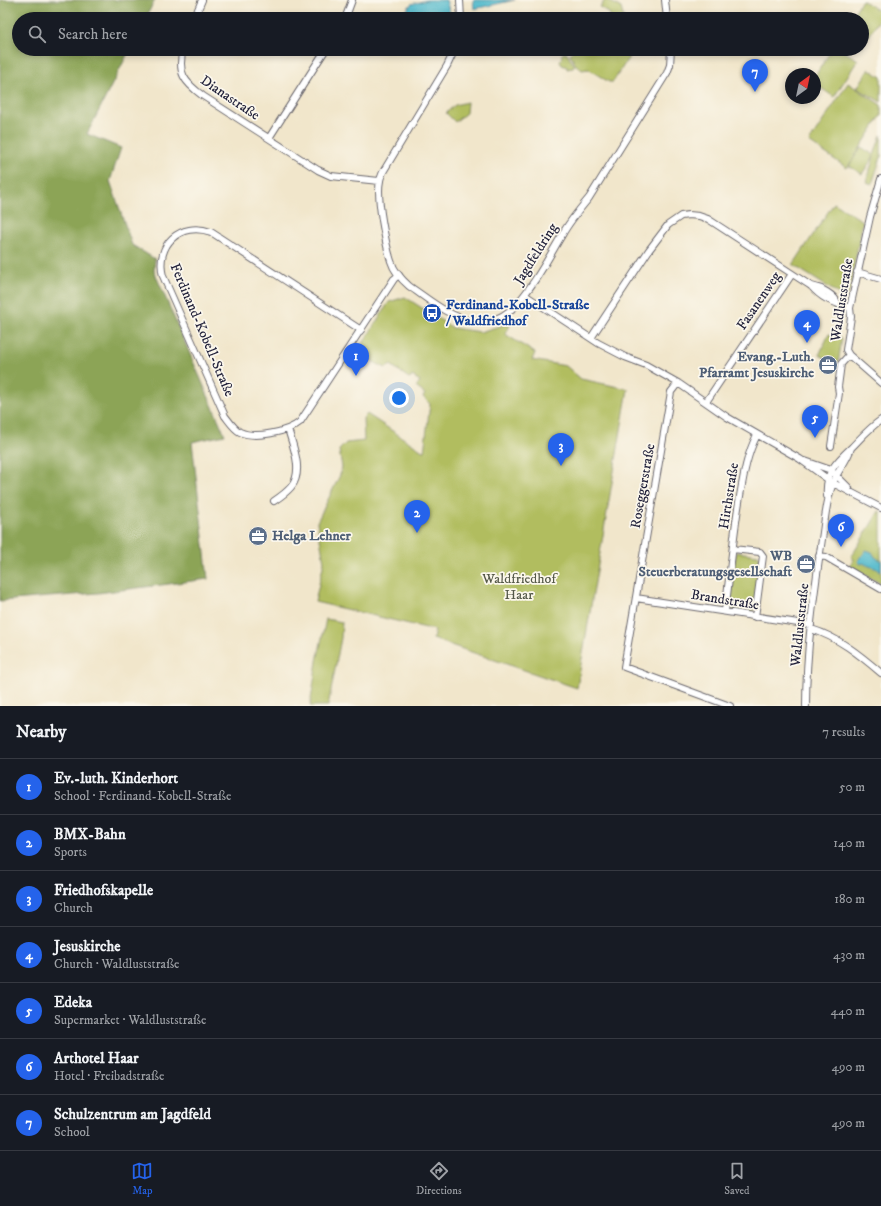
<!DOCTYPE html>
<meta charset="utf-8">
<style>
body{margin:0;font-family:"IM FELL DW Pica",serif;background:#242831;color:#f1f3f6}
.compass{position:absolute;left:785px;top:68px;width:36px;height:36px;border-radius:50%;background:#171b24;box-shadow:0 2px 6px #0003;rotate:33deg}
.you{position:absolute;left:399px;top:398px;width:14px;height:14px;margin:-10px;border:3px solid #fff;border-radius:50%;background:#1a73e8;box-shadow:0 0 0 6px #1a73e833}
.badge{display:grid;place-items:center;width:26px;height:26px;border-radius:50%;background:#2563eb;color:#fff;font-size:13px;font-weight:700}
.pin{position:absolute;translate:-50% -33px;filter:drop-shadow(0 1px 2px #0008)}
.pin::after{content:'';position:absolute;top:21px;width:14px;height:12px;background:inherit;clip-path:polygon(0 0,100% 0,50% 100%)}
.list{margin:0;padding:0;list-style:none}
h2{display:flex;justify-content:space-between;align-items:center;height:52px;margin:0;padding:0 16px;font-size:17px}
h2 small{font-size:13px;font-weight:400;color:#9ea1a6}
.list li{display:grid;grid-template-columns:26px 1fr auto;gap:12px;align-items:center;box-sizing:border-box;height:56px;padding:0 16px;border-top:1px solid #363941}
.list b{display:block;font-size:15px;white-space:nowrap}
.list p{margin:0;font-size:13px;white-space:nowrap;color:#9ea1a6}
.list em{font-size:13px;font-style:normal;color:#9ea1a6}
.icon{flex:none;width:22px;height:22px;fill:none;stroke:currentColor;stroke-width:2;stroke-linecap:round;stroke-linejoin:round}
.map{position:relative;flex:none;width:881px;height:706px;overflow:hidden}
.search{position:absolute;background:#171b24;box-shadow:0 2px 6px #0003;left:12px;right:12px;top:12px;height:44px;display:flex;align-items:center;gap:10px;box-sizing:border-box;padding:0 14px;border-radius:22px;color:#9ea1a6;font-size:15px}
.sheet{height:444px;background:#171b24}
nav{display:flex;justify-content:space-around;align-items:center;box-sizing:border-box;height:56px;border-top:1px solid #363941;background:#171b24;font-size:11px;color:#9ea1a6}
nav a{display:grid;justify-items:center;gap:2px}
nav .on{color:#2563eb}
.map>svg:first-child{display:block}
.green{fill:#b1bd5f;stroke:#6a704d}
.forest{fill:#8ca456;stroke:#576348}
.water{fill:#4db8ca;stroke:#386d82}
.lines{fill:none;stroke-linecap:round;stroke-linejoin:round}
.minor-casing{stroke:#6a676d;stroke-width:8}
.minor{stroke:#fff;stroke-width:6}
.labels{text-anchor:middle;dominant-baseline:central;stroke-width:3.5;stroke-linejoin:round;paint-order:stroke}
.street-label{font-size:14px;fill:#22223b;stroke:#fbf7ec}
.transit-label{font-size:14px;font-weight:bold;fill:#164399;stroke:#fbf7ec;text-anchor:start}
.service-label{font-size:14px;font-weight:bold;fill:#4e5e75;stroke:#fbf7ec;text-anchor:end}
.park-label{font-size:14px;fill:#545848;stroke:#fbf7ec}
</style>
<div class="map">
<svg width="881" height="706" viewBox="0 0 881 706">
<rect width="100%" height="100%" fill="#fbf7ec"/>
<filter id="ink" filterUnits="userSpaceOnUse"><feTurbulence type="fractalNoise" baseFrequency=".025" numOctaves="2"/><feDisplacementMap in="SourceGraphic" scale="8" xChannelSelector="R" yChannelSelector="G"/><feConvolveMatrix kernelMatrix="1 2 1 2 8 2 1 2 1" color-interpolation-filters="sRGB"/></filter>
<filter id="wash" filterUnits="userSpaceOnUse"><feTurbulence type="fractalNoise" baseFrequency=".012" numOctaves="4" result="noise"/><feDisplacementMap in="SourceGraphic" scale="16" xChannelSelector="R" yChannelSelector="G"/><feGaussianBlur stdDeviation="0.9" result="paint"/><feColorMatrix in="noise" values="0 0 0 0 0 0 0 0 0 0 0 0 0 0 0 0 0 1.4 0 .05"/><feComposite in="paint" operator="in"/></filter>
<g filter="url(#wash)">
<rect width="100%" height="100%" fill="#f1e6cb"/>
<!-- green -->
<path class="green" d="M605 0H608L621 8 624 19H612L609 13 600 7Z
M862 0 881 12V17L862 47V19H850Z
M575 49H630L631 54 613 82H609L588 69 582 70 575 64 570 54Z
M832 49H840L858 60 834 97 818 86 815 91V76Z
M563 53H567L569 55 568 56 575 66 573 68 567 69V67L562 65 560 62 562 57 561 56Z
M869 69 881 77V102L857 88Z
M848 83 881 105V116L847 168 809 142Z
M467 102 466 113 455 122 446 113 455 105Z
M881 135V157L872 184 866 182 874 156 862 174 849 166 861 147 874 155Z
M834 203 863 221 849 292 846 297 842 296 793 265Z
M405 297 453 328 480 332 506 324 510 326 505 334 535 353 532 360 566 366 581 379 628 389 577 688 433 639 435 630 315 602 324 562 317 522 340 475 342 467 339 450 346 443 364 441 363 418 367 414 424 452 430 404 423 397 425 394 416 387 420 381 412 376 410 379 391 365 386 368 375 363 358 351 389 302Z
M829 334 842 338 838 364 819 355Z
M879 511 881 512V584L850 566 854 559 851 557Z
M736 552 758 555 760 558 753 612 730 609 729 608Z
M326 619 342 622 341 638 328 706H310L317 661Z"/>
<!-- forest -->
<path class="forest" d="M0 0H155L145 19H19V49H130L87 134 121 148 110 181 132 245 155 259 154 271 225 435 192 442 208 579 98 593 0 601Z"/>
<!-- water -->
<path class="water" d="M427 0H446L450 13 427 19H406L404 14 411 4Z
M473 0H515L474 9Z
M866 550 872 552 875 557 881 561V571C875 567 869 567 863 563L861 564 858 562Z"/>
</g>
<g filter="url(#ink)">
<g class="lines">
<defs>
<path id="minor" d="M460 0 461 19
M665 0 667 19
M194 19 202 0
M345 19 352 0
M183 49C177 73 184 82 203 96L318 170 331 176 379 181
M455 49 447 66 383 172C382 175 380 178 380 181 376 197 386 245 391 261 394 271 401 279 409 286 428 299 450 318 473 321 504 326 520 302 535 280 545 265 553 250 562 235 569 222 579 210 589 198L667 73 670 65 671 49
M269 138 326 49
M857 272 881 279
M811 286C821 288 834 294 838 304
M525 295 598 343 625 357 646 365 678 383 727 417 800 459 833 483 881 508
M361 330 211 232C180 221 155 245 163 276L225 416C229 421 234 429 240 432 255 439 288 432 300 422L394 279 399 275
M591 338 649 250 668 225 681 216 689 215 699 216 708 219 811 286C823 300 833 302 850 308
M849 355 881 383
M678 383 671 392 624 667 730 706
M706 402 792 274
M831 446 839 393 838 387 841 364 849 355 846 350 851 317 850 308 870 217 881 179
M805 461 831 470 849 488
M827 496C825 473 835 463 851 448 861 438 869 428 881 420
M274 501C280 497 286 493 291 487 304 472 293 446 288 429
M733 549 760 552 763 556 755 617
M819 556 826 557 881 589
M636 598 811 625
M725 611C730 575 733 538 739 502 743 479 746 456 757 435
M811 629C838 637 860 655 881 673
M806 706C806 651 814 594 822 539 825 521 826 500 833 483 838 470 847 461 851 448"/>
</defs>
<!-- minor casing -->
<use href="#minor" class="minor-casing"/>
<!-- minor -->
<use href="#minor" class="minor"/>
</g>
</g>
<!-- icons -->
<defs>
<symbol id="bus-disc" viewBox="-11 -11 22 22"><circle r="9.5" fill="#1a4fb4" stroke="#fbf7ec"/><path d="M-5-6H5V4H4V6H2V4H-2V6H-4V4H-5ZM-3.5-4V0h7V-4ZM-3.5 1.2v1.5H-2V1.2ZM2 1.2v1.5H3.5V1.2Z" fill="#fff"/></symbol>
<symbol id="office-disc" viewBox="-11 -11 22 22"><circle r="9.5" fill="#5c6f8a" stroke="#fbf7ec"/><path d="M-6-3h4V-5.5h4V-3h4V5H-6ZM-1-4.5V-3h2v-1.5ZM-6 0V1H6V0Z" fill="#fff"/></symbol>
</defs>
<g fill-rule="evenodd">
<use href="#bus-disc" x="421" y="302" width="22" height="22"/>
<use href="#office-disc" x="817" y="354" width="22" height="22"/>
<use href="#office-disc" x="247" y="525" width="22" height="22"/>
<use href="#office-disc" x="795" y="553" width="22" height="22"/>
</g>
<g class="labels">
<!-- street labels -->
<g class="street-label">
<text transform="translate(230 98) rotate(34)">Dianastraße</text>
<text transform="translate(536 254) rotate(-58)">Jagdfeldring</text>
<text transform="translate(842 300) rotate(-81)">Waldluststraße</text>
<text transform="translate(759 301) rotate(-56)">Fasanenweg</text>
<text transform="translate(202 330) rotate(67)">Ferdinand-Kobell-Straße</text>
<text transform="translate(643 486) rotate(-80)">Roseggerstraße</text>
<text transform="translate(729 496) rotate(-81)">Hirthstraße</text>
<text transform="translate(725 600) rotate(9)">Brandstraße</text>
<text transform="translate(800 625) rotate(-84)">Waldluststraße</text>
</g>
<!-- transit labels -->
<g class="transit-label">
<text x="446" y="305">Ferdinand-Kobell-Straße<tspan x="446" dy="16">/ Waldfriedhof</tspan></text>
</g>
<!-- service labels -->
<g class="service-label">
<text x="814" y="357">Evang.-Luth.<tspan x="814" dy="16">Pfarramt Jesuskirche</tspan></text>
<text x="272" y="536" text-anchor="start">Helga Lehner</text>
<text x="792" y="556">WB<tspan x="792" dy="16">Steuerberatungsgesellschaft</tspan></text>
</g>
<!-- park labels -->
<g class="park-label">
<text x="519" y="579">Waldfriedhof<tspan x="519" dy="16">Haar</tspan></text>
</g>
</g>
</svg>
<svg class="compass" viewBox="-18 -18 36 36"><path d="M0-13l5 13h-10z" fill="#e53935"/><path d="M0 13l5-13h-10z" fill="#9ea1a6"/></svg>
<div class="you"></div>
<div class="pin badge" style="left:356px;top:376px">1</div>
<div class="pin badge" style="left:417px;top:533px">2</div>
<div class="pin badge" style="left:561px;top:466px">3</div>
<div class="pin badge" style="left:807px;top:343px">4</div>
<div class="pin badge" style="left:815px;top:438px">5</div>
<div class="pin badge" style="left:841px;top:547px">6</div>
<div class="pin badge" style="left:755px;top:92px">7</div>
<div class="search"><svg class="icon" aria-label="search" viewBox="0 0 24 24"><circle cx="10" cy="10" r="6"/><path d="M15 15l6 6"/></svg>Search here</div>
</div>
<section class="sheet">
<h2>Nearby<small>7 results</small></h2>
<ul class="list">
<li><span class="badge">1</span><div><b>Ev.-luth. Kinderhort</b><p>School · Ferdinand-Kobell-Straße</p></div><em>50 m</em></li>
<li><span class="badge">2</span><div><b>BMX-Bahn</b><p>Sports</p></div><em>140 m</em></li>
<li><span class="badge">3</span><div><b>Friedhofskapelle</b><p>Church</p></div><em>180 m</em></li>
<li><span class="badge">4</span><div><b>Jesuskirche</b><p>Church · Waldluststraße</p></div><em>430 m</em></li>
<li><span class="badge">5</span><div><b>Edeka</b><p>Supermarket · Waldluststraße</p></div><em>440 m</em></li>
<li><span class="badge">6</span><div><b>Arthotel Haar</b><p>Hotel · Freibadstraße</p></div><em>490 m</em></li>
<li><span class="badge">7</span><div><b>Schulzentrum am Jagdfeld</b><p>School</p></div><em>490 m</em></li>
</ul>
</section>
<nav>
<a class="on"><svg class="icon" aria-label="map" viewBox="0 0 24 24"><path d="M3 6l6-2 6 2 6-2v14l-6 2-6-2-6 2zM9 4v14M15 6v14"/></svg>Map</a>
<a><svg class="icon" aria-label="directions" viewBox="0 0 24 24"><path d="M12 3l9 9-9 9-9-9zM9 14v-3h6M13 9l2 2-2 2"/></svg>Directions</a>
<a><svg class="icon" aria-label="saved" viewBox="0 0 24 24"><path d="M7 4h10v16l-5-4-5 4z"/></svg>Saved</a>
</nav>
